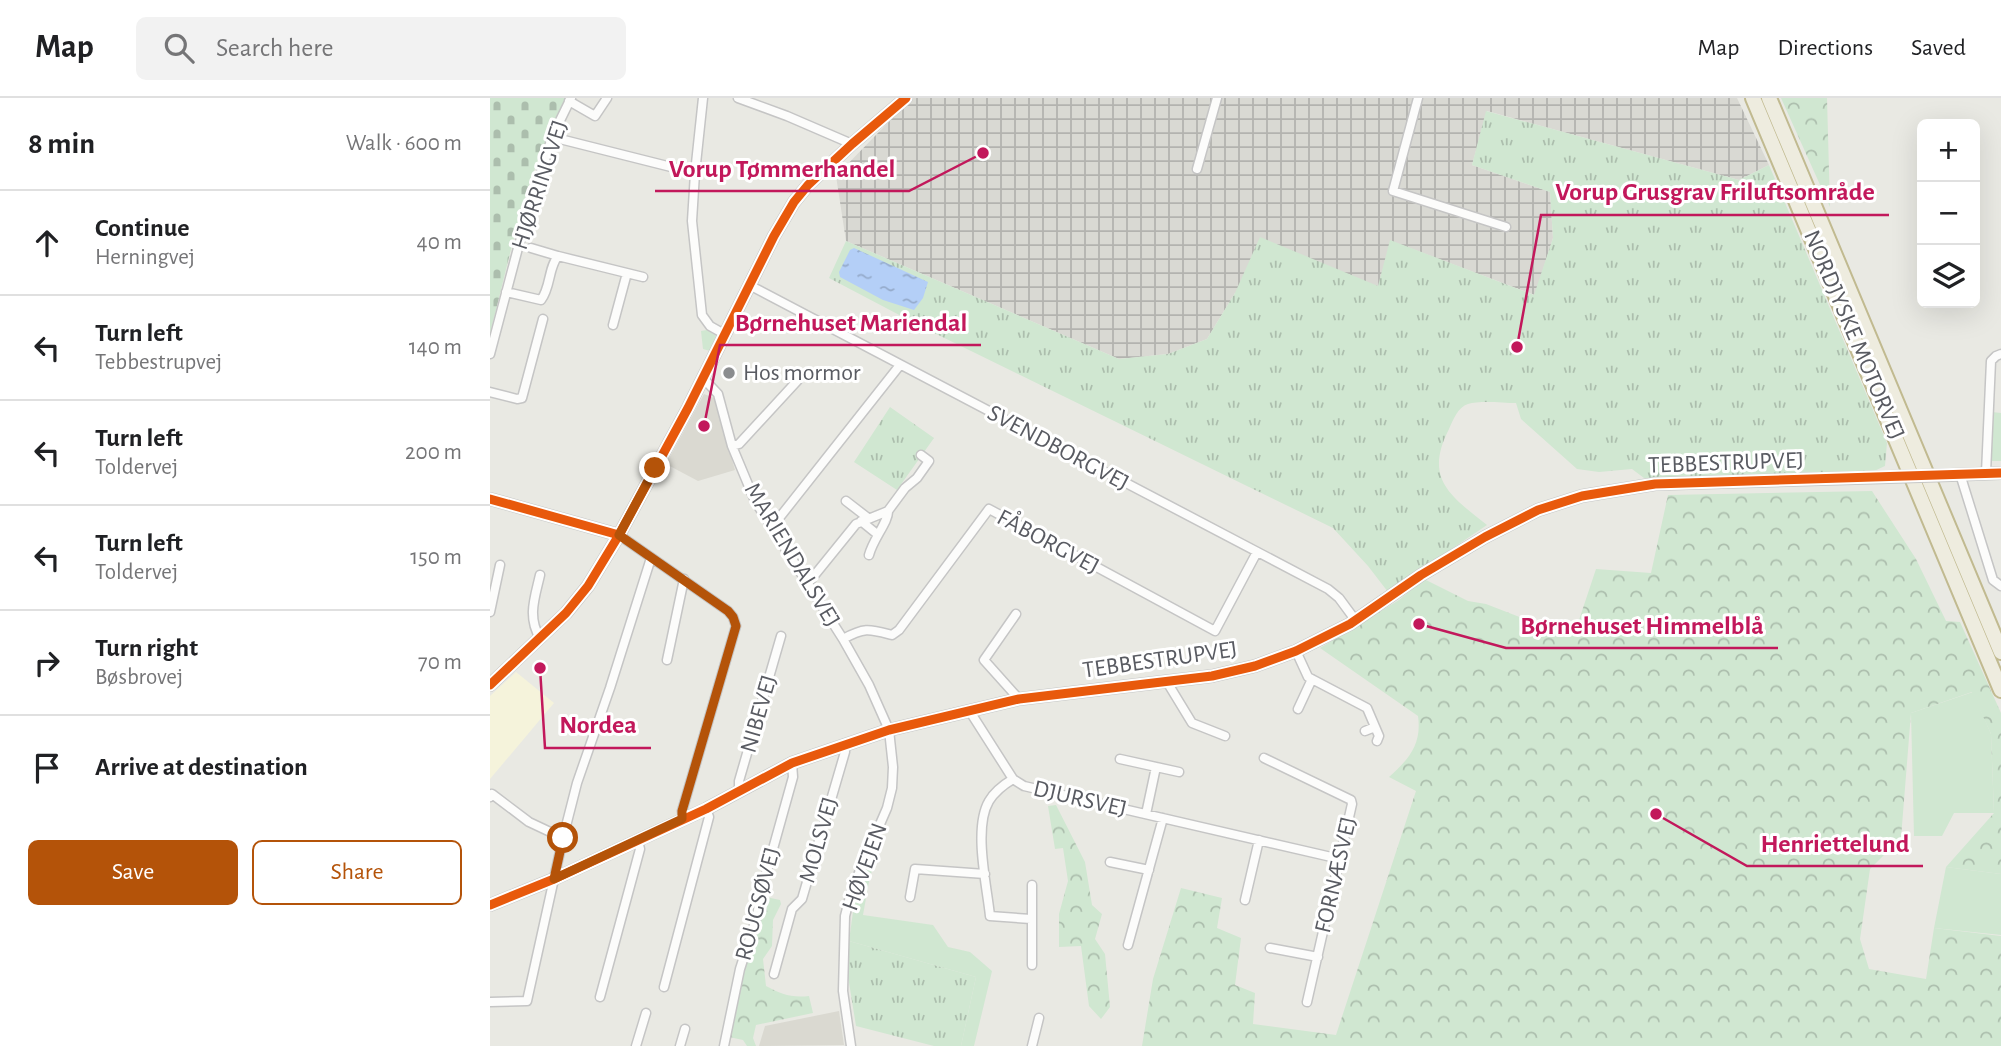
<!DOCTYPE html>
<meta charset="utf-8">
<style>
body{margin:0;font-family:"Alegreya Sans",sans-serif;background:#f2f2f2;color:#202124}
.controls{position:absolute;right:21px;top:21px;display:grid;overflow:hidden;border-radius:10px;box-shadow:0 7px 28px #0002}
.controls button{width:63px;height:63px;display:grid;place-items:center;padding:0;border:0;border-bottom:2px solid #e0e0e0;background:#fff;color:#202124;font:35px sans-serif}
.stop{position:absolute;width:21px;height:21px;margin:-16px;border:5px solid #b45309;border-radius:50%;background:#fff}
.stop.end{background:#b45309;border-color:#fff;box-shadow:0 2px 7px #0008}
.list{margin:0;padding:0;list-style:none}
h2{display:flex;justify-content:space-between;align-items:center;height:91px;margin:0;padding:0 28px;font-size:30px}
h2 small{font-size:23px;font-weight:400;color:#757577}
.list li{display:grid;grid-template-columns:46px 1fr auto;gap:21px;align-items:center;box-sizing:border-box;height:105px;padding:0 28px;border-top:2px solid #e0e0e0}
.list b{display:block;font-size:26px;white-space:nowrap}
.list p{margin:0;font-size:23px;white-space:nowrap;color:#757577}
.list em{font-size:23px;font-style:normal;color:#757577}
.actions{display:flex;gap:14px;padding:21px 28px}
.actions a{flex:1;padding:16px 0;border:2px solid #b45309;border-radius:10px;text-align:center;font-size:24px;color:#b45309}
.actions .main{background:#b45309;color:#fff}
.icon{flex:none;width:38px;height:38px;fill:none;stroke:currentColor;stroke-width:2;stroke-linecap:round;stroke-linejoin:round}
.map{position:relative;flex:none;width:1511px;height:948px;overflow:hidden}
header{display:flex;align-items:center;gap:42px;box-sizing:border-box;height:98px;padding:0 35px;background:#fff;border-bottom:2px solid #e0e0e0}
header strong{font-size:33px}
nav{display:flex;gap:38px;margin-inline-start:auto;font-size:24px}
.search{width:490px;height:63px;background:#f2f2f2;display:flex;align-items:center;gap:18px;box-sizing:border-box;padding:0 24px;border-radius:10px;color:#757577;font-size:26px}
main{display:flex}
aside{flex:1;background:#fff}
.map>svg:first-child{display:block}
.commercial{fill:#f5f3db}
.industrial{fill:url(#industrial-grid)}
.education{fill:#dad9d1}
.green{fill:#d0e7d1}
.forest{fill:url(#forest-crowns)}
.cemetery{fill:url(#cemetery-stones)}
.park{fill:url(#park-tufts)}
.water{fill:url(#water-ripples)}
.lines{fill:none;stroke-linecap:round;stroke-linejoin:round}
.street-casing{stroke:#c5c5c5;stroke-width:11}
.secondary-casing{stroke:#c5c6c5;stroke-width:14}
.highway-casing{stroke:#c1ba90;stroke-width:18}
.street{stroke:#fcfcfb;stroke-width:8}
.secondary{stroke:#fcfcfb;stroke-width:10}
.highway{stroke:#eeecdf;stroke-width:14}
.secondary-bridge-casing{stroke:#c5c6c5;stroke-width:14;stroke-linecap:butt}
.secondary-bridge{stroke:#fcfcfb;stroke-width:10}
.cycleway-casing{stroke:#fff;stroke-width:13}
.cycleway{stroke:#e8590c;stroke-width:9}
.route{stroke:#b45309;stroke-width:9}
.poi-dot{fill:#8b8d8f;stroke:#fff;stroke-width:2.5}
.labels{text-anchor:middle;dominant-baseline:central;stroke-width:6;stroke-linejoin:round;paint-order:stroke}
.street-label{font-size:24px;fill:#595b62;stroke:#fff}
.poi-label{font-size:24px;fill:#595b62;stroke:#fff;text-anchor:start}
.leader{fill:none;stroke:#c2185b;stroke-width:2.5}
.callout-dot{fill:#c2185b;stroke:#fff;stroke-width:2.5}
.callout-label{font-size:26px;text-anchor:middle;font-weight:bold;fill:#c2185b;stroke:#fff;stroke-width:6;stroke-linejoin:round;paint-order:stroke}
</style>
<header>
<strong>Map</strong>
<div class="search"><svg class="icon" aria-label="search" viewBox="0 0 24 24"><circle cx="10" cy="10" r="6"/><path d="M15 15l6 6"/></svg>Search here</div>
<nav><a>Map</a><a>Directions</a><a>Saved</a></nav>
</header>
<main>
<aside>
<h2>8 min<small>Walk · 600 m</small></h2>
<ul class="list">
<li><svg class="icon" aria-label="ahead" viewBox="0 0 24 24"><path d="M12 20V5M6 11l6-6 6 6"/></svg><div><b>Continue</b><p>Herningvej</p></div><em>40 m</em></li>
<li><svg class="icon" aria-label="left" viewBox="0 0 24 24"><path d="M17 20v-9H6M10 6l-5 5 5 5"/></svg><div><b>Turn left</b><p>Tebbestrupvej</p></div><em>140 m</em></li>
<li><svg class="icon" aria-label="left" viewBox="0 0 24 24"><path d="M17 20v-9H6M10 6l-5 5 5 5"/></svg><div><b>Turn left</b><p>Toldervej</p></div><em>200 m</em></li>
<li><svg class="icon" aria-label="left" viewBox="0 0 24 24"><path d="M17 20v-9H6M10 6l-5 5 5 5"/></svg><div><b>Turn left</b><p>Toldervej</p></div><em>150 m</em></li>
<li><svg class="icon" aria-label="right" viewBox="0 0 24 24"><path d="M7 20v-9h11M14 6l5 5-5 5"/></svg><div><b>Turn right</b><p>Bøsbrovej</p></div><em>70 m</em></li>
<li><svg class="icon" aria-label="arrive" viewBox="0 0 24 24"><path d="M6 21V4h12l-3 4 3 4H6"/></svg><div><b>Arrive at destination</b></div></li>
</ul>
<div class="actions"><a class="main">Save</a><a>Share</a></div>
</aside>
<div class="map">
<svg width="1511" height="948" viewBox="0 0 1511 948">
<defs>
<pattern id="industrial-grid" width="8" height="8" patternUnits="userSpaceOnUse" patternTransform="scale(1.75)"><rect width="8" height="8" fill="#d9d9d3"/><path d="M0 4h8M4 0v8" fill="none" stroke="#b3b3af"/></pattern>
<pattern id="forest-crowns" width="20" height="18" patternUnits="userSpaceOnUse" patternTransform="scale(1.75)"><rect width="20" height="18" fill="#d0e7d1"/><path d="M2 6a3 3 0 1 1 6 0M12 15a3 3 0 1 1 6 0" fill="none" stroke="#acbead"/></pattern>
<pattern id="cemetery-stones" width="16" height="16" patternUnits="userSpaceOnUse" patternTransform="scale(1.75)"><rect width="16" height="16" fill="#d0e7d1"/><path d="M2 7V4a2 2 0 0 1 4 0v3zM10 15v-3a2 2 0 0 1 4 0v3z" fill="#acbead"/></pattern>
<pattern id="park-tufts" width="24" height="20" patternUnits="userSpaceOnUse" patternTransform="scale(1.75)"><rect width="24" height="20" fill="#d0e7d1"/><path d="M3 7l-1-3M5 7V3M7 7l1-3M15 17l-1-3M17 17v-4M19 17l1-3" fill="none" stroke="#acbead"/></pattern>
<pattern id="water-ripples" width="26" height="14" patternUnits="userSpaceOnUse" patternTransform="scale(1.75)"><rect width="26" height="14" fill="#b4cff7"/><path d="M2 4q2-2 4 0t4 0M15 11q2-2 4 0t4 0" fill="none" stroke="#95abcb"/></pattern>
</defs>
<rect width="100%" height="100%" fill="#e9e9e3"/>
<!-- commercial -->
<path class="commercial" d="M26 574 64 605 0 681V598Z"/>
<!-- industrial -->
<path class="industrial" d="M422 0H1247L1279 67 1249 82 997 13 982 67 1060 94 1063 140 1045 197 901 143 889 189 745 195 717 241 678 256 629 261 356 143 346 78Z"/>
<!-- education -->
<path class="education" d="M214 296 224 300 245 372 208 383 176 366Z
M349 913 354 947 269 948 275 928Z"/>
<!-- green -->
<path class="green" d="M217 232 228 239 220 253 213 251 211 233Z
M1502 314 1511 315V363H1502Z
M1483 594 1501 636 1504 715H1464L1452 738H1424L1421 615Z
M380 761 386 764 380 778 373 817 443 827 458 849 480 854 502 873 484 948H471L486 879 359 843 365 799Z
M1456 769 1511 776V837L1444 830Z"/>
<!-- forest -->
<path class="forest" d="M1291 0H1337L1340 109Z
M1382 393 1426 461 1456 523 1470 524 1511 615V776L1456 769 1504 715 1501 636 1482 594 1421 615 1411 740 1380 771 1370 841 1379 871 1436 881 1444 830 1511 838V948H652L663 881 691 790 732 800 727 830 751 840 745 887 765 895 763 926 846 937 926 693 899 679C919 661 932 646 928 618L830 550 909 502 934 481 978 503 996 506 1055 529 1089 522 1106 471 1161 475 1178 397Z
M566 707 595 764 602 807 612 816 605 841 615 856 620 909 611 921 599 908 591 848 569 849V816L578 783 573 750 565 751 558 708Z
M276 799 290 802 291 806 283 822 282 848 273 861 276 888C291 896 301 900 319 898L323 915 266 927 263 940 266 948H257L253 942 239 939 255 869Z"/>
<!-- cemetery -->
<path class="cemetery" d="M0 0H76C36 72 21 156 0 235Z"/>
<!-- park -->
<path class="park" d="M996 13 1249 82 1279 67 1397 345 1395 368 1382 374 1175 382 1154 380 1142 371 1109 374 1087 371 1031 321 1026 305C1013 305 990 302 978 306 968 309 963 322 959 331 934 380 959 397 997 427L898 494 878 468 843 430 434 230 339 180 356 143 629 261 678 256 717 241 745 195 770 139 888 188 900 142 1044 197 1063 140 1060 94 982 67Z
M400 309 444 340 407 392 364 364Z
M359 843 486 879 471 948H444L366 928 357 872Z"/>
<!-- water -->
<path class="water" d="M364 150 438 184 433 200 424 212 393 202 350 179 349 174 360 152Z"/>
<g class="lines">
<defs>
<path id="street" d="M213 0 205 75 202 123 212 217 220 228 236 237
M248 0 297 18 362 46
M928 0 903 93 1016 129
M79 3 105 18 117 0
M62 39 205 75
M707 71 727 0
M41 150 68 158
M261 188 838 491 849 500 866 523
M16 194 51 202C61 189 58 170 68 158L153 179
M123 227 137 175
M0 256 28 150 62 39 81 0
M213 280 228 296 242 348 265 403 353 541 379 587 399 632 403 669 402 690 397 710 362 791 355 818 353 893 361 948
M0 294 27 301 32 300 53 221
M242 348 249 346 308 282
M1496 375 1501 263 1506 258 1511 256
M1470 376 1503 482 1511 488
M356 403 378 420
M371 423 387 436
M282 429 410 267
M129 437 238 513 243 519 246 528 192 713 193 721
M379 457C383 441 399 423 398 413
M50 477C45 499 37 519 50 540
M319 484 366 426 398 413 415 390 427 380 439 363 431 357
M0 514 10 467
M526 516 494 562 529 601
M353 541C375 529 379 531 402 537L409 532 499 411 725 533 767 454
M806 553 818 579 877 610 889 638 887 643
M177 562 194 481
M677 584 702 625 735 638
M808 611 822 581
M479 612 523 681 534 688 850 761
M875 633 885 629
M774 660 861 702 862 706 817 904
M630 661 689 674
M523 681C513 687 505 693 499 703 483 730 497 788 500 818L541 821
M249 693V683L291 538
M0 699 2 696 39 724 73 740
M656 716 666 669
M620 764 659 772
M420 799 425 771 495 776
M755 802 769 742
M638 847 673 720
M780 850 828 859
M542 867V787
M284 876 302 811 312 801 355 654 354 646
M174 889 219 719 216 711
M110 899 150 751 148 743
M0 904 37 903 73 740 87 685 120 590 161 460
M146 948 156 915
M190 948 195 931
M234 948 250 871 267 818 271 794 303 679 302 665
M542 948 549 920"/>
<path id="secondary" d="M1461 377 1511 375
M0 401 129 437
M0 587 76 515 98 488 129 437 198 310 284 138 304 104 318 87 362 46 416 0
M0 807 64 781 216 711 302 665 399 632 529 601 722 578 765 568 806 553 860 526 931 477 995 439 1048 412 1092 398 1165 386 1399 379"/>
<path id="highway" d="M1263 0 1511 592
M1279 0 1511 554"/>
</defs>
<!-- street casing -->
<use href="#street" class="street-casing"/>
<!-- secondary casing -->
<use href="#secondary" class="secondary-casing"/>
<!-- highway casing -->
<use href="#highway" class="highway-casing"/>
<!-- street -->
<use href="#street" class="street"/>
<!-- secondary -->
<use href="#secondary" class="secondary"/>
<!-- highway -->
<use href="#highway" class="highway"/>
<defs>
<path id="secondary-bridge" d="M1399 379 1461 377"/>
</defs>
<!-- secondary-bridge casing -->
<use href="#secondary-bridge" class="secondary-bridge-casing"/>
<!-- secondary-bridge -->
<use href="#secondary-bridge" class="secondary-bridge"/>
<defs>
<path id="cycleway" d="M0 401 129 437
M0 587 76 515 98 488 129 437 198 310 284 138 304 104 318 87 362 46 416 0
M0 807 64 781 216 711 302 665 399 632 529 601 722 578 765 568 806 553 860 526 931 477 995 439 1048 412 1092 398 1165 386 1511 375"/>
</defs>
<!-- cycleway casing -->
<use href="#cycleway" class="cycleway-casing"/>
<!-- cycleway -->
<use href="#cycleway" class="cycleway"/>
</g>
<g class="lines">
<!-- route -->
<path class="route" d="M73 740 64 781 192 721V713L246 528 243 519 238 513 129 437 165 370"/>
</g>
<!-- markers -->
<circle class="poi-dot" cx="239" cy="275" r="7"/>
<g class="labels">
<!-- street labels -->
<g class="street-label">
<text transform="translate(50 87) rotate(-72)">HJØRRINGVEJ</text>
<text transform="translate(1364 237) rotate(67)">NORDJYSKE MOTORVEJ</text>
<text transform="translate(568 350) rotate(28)">SVENDBORGVEJ</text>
<text transform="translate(1236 365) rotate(-2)">TEBBESTRUPVEJ</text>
<text transform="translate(558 444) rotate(28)">FÅBORGVEJ</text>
<text transform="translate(302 457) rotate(59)">MARIENDALSVEJ</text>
<text transform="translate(670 562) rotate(-8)">TEBBESTRUPVEJ</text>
<text transform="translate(269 616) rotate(-74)">NIBEVEJ</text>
<text transform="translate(590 701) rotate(13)">DJURSVEJ</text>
<text transform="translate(329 742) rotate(-74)">MOLSVEJ</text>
<text transform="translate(375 769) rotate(-70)">HØVEJEN</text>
<text transform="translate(846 777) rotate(-77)">FORNÆSVEJ</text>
<text transform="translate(268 806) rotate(-75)">ROUGSØVEJ</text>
</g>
<!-- poi labels -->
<g class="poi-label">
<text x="253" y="275">Hos mormor</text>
</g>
</g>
<!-- callouts -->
<path class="leader" d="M493 55L419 93H165M1027 249L1051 117H1399M214 328L230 247H491M929 526L1016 550H1288M50 570L55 650H161M1166 716L1257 768H1433"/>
<g class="callout-dot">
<circle cx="493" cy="55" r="7"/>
<circle cx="1027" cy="249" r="7"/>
<circle cx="214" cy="328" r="7"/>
<circle cx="929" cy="526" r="7"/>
<circle cx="50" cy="570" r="7"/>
<circle cx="1166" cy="716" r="7"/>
</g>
<g class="callout-label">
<text x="292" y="79">Vorup Tømmerhandel</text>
<text x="1225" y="102">Vorup Grusgrav Friluftsområde</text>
<text x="361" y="233">Børnehuset Mariendal</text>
<text x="1152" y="536">Børnehuset Himmelblå</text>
<text x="108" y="635">Nordea</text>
<text x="1345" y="754">Henriettelund</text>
</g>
</svg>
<div class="controls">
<button>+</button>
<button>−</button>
<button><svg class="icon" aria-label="layers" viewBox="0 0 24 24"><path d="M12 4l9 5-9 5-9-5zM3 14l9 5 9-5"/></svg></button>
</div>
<div class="stop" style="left:73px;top:740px"></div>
<div class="stop end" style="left:165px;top:370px"></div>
</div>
</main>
